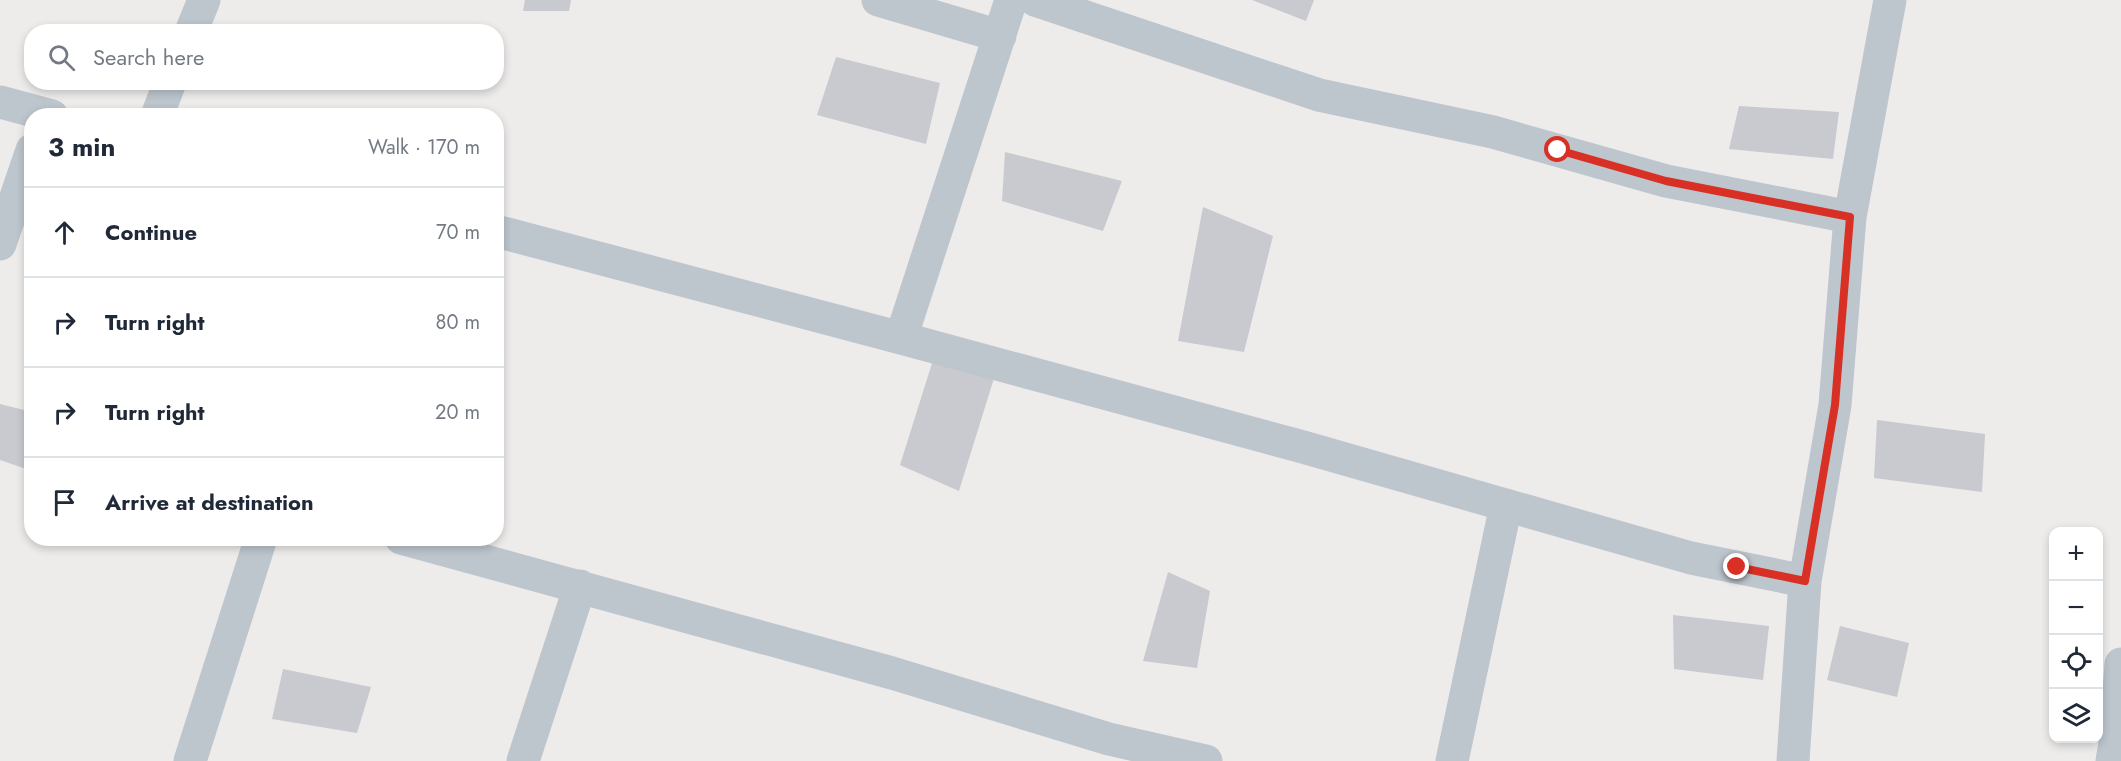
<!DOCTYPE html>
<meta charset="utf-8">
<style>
body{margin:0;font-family:Jost,sans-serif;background:#f6f6f7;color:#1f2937}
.controls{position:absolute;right:18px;bottom:18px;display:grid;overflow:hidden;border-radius:12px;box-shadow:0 3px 9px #0003}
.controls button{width:54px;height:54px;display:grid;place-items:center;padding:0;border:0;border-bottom:2px solid #e0e1e3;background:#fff;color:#1f2937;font:30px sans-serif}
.stop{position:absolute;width:18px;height:18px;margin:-14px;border:4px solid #d93025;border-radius:50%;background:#fff}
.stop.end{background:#d93025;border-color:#fff;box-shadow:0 2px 6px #0008}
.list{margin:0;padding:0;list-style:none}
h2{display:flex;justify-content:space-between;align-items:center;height:78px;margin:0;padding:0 24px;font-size:26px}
h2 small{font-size:20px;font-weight:400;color:#747a83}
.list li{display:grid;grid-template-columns:39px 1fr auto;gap:18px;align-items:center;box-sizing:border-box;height:90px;padding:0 24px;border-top:2px solid #e0e1e3}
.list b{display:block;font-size:22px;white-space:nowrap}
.list em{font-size:20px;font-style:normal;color:#747a83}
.icon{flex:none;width:33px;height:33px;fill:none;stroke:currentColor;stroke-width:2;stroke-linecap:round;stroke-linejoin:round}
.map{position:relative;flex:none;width:2121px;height:761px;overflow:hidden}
.search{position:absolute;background:#fff;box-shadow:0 3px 9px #0003;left:24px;top:24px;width:480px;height:66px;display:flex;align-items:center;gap:15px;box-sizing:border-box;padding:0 21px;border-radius:24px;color:#747a83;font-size:22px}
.panel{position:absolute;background:#fff;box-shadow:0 3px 9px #0003;left:24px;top:108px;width:480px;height:438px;border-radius:24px}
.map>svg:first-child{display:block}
.building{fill:#c8cad0}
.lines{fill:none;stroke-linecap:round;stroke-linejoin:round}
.street{stroke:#bdc5cd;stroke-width:33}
.route{stroke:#d93025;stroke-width:8}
</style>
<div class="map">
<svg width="2121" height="761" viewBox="0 0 2121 761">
<rect width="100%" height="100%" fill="#eeebeb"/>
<!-- building -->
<path class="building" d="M525 0H571L569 11H523Z
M1252 0H1314L1306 21Z
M836 57 940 83 926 144 817 115Z
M1739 106 1839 112 1833 159 1729 149Z
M1005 152 1122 181 1103 231 1002 201Z
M1203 207 1273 236 1244 352 1178 341Z
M933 360 995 375 959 491 900 465Z
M0 404 32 412V471L0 460Z
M1877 420 1985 434 1982 492 1874 478Z
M1168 572 1210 591 1197 668 1143 661Z
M1673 615 1769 626 1763 680 1674 669Z
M1840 626 1909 643 1897 697 1827 680Z
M283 669 371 687 357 733 272 719Z"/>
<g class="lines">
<!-- street -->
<path class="street" d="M878 0 1000 36
M1035 0 1319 95 1493 132 1666 181 1850 217
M191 32 204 0
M0 102 52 116
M157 116 170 82
M496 231 901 338 1303 447 1691 558 1805 581
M0 244 32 150
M901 338 1011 0
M401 538 892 673 1109 739 1206 761
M190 761 261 538
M523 761 580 586
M1452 761 1506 505
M1793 761 1805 581 1835 405 1850 217 1890 0
M2112 761 2115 743 2121 664"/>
</g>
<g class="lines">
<!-- route -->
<path class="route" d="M1558 150 1666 181 1850 217 1835 405 1805 581 1737 567"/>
</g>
</svg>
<div class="controls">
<button>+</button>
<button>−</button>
<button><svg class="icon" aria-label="locate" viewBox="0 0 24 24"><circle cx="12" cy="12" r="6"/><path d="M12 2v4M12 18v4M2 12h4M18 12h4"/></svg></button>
<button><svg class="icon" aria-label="layers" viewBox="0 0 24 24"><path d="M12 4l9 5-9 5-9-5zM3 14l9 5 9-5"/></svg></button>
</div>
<div class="stop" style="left:1558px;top:150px"></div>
<div class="stop end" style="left:1737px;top:567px"></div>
<div class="search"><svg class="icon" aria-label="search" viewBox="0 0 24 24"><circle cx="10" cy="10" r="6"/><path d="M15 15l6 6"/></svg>Search here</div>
<section class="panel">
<h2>3 min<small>Walk · 170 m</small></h2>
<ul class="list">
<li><svg class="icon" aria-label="ahead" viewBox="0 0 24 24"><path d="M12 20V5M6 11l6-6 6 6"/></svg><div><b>Continue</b></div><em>70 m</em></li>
<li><svg class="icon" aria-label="right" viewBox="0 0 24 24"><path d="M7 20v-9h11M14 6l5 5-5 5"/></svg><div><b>Turn right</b></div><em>80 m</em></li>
<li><svg class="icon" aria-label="right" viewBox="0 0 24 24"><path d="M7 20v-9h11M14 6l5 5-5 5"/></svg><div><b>Turn right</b></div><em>20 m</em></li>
<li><svg class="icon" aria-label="arrive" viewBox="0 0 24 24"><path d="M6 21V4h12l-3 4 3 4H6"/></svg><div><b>Arrive at destination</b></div></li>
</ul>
</section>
</div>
